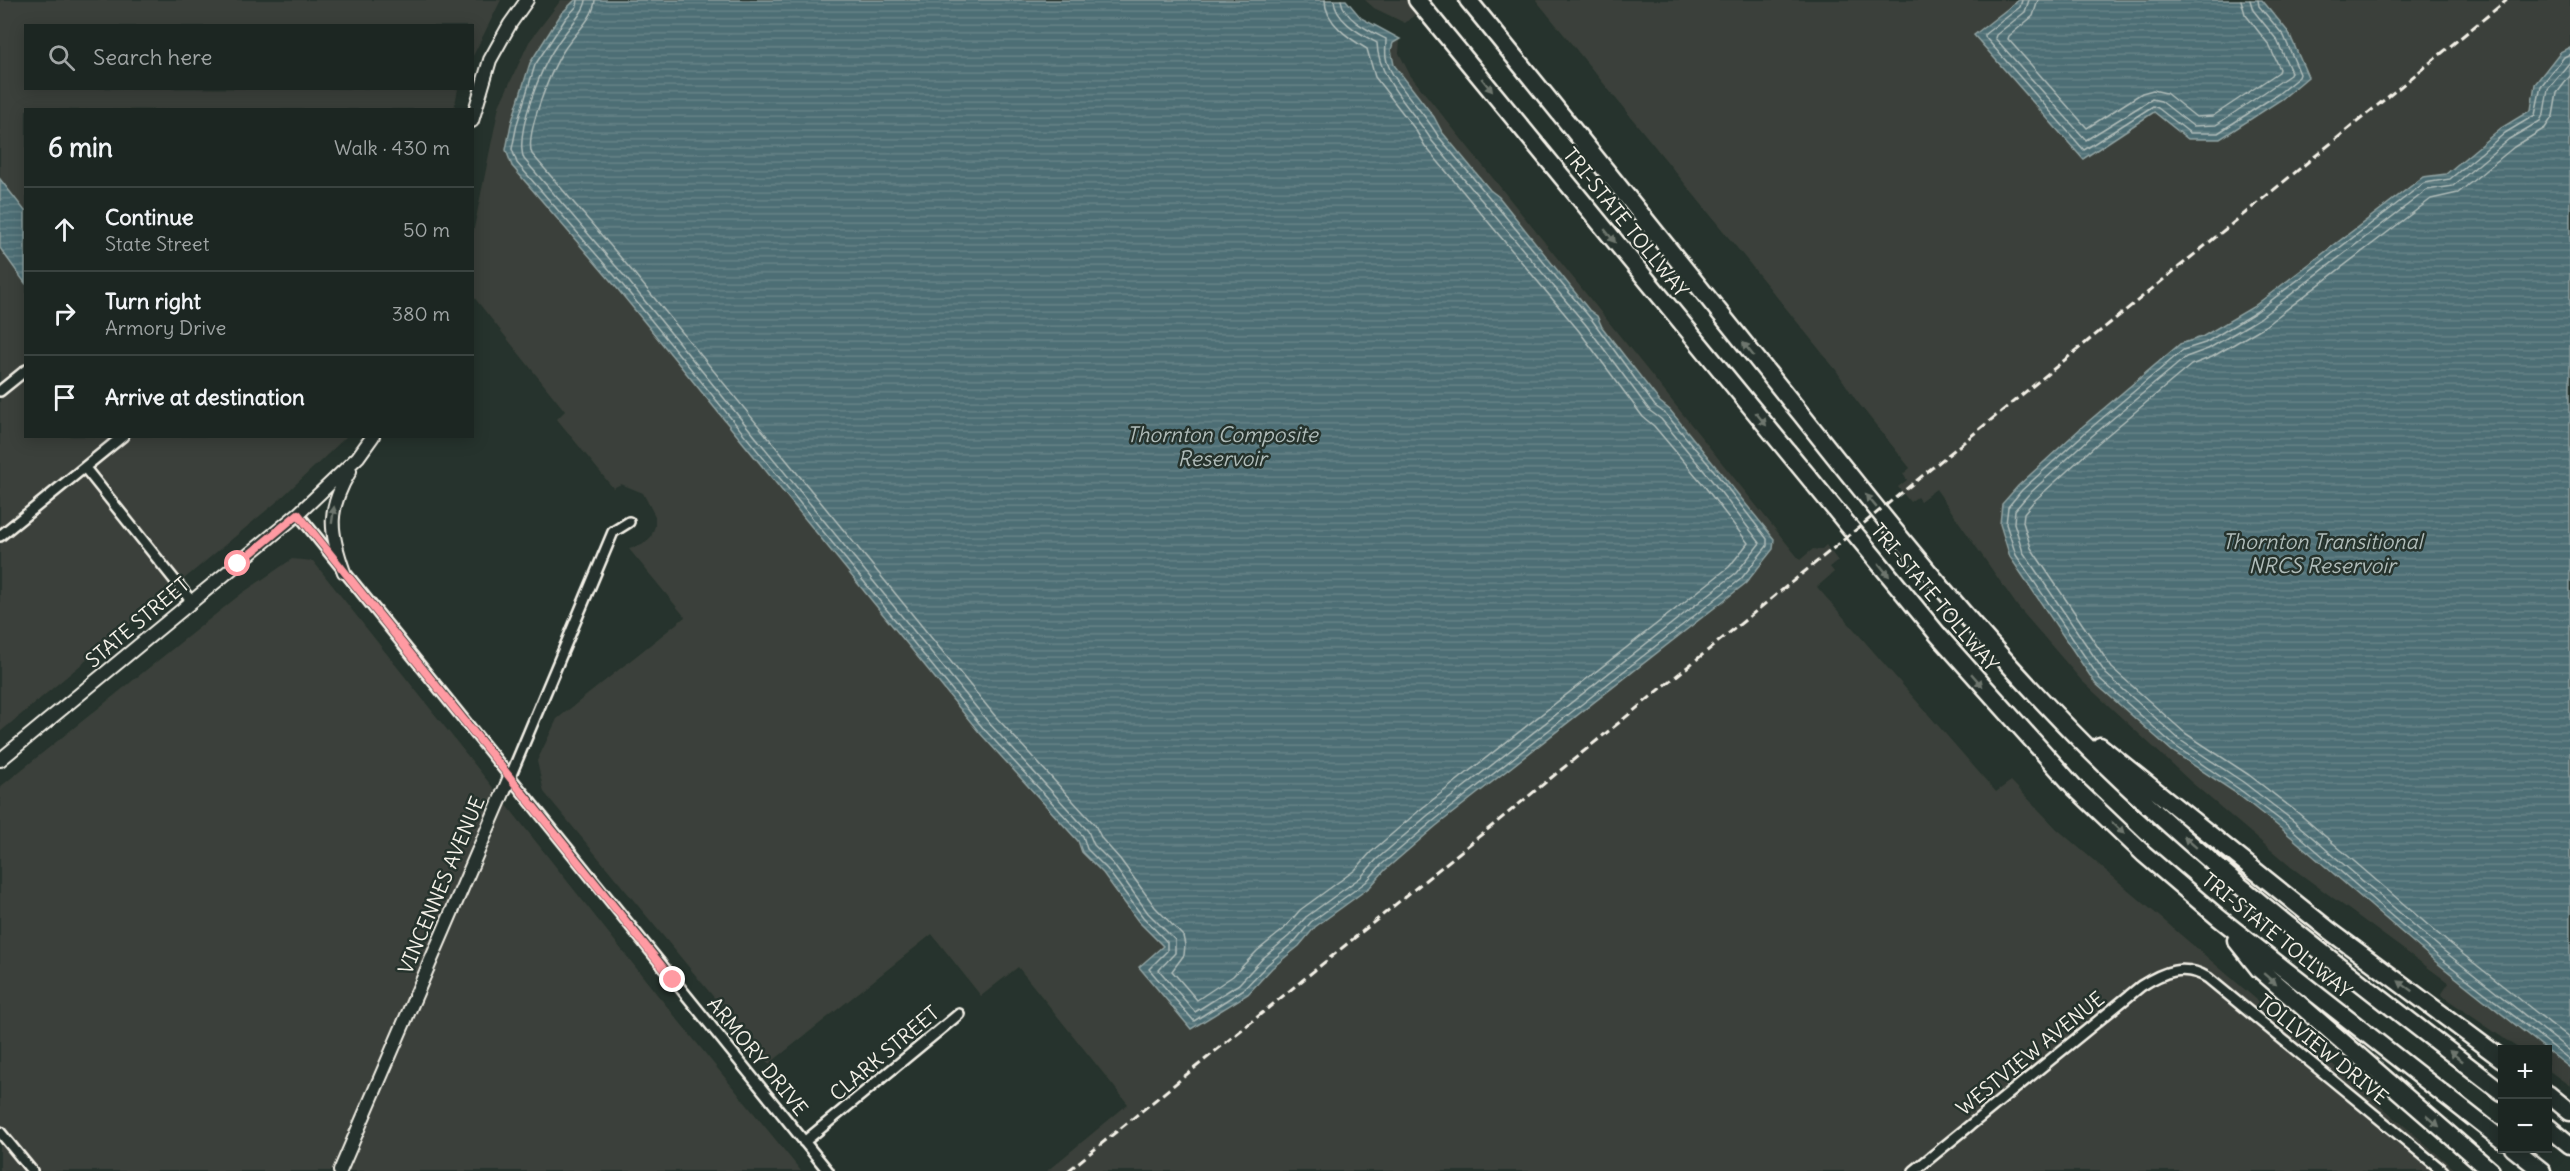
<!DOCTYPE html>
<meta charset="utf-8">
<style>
body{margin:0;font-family:Delius,sans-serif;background:#29322f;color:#f1f3f6}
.controls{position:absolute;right:18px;bottom:18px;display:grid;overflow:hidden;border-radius:0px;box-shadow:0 3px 15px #0003}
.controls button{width:54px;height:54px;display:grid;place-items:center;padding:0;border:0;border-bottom:2px solid #3a4340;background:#1c2622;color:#f1f3f6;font:30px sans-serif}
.stop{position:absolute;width:18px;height:18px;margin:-14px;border:4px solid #ff9aa2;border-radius:50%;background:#fff}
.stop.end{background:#ff9aa2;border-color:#fff;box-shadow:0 2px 6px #0008}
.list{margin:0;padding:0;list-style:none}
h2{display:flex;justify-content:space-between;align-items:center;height:78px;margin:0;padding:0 24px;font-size:26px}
h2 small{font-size:20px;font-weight:400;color:#a0a5a5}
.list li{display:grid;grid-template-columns:39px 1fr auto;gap:18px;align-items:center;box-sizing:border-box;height:84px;padding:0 24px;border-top:2px solid #3a4340}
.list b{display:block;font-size:22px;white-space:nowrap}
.list p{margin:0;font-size:20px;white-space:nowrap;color:#a0a5a5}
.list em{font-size:20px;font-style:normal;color:#a0a5a5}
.icon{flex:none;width:33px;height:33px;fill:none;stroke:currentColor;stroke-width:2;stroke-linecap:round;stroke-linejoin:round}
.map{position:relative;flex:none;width:2570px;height:1171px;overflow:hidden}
.search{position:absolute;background:#1c2622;box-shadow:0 3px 15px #0003;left:24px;top:24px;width:450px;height:66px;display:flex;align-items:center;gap:15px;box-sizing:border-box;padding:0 21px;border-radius:0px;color:#a0a5a5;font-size:22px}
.panel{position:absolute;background:#1c2622;box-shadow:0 3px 15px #0003;left:24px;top:108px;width:450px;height:330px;border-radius:0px}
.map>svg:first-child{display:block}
.built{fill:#3b413a}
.water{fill:url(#water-rules);stroke:#90a2a2;stroke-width:1.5}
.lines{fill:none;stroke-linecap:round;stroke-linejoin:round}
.shore{stroke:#b1bdba;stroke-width:1.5}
.street-casing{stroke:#f4f1e8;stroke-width:14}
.secondary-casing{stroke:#f4f1e8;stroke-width:16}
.highway-casing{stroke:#f4f1e8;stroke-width:21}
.street{stroke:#26332d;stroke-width:9}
.secondary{stroke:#26332d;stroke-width:12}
.highway{stroke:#26332d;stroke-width:16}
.rail{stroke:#f4f1e8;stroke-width:3;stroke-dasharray:9 4.5;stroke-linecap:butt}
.oneway{fill:#6e766e}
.route{stroke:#ff9aa2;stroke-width:8}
.labels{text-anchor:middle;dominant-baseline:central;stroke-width:5;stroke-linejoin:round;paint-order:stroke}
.street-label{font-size:20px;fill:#f4f1e8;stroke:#26332d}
.water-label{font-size:21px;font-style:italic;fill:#b1bdba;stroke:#26332d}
</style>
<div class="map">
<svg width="2570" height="1171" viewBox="0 0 2570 1171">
<defs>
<pattern id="water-rules" width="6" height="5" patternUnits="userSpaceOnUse" patternTransform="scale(1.5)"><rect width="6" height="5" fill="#4d6e74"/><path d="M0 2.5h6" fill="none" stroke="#678388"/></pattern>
</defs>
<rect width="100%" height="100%" fill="#26332d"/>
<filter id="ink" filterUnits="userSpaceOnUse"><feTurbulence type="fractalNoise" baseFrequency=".0167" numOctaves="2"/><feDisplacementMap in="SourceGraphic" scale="12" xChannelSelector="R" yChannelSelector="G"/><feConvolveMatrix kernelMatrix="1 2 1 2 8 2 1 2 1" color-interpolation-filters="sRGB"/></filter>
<g filter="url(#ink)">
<!-- built -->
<path class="built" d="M0 0H501L473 56 472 26H26V88L458 89 454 109 26 110V436L346 437 279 500 0 732Z
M561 0H1346L1361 18 1400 39 1399 53 1410 75 1800 560 1813 549 1821 550 1826 545 1838 561 1830 567 1834 572 1817 587 1996 792 2011 781 2057 829 2457 1171H1047L1128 1104 1018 967 981 996 932 934 769 1064 544 792 537 761 557 719 685 617 629 549 642 545 651 537 655 526V516L643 493 621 484 613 488 557 419 565 411 473 296V233L499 106 529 42Z
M1365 0H1433L1405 23 1374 8Z
M1536 0H2570V1086L2548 1070V1050L2519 1049 2441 995 2449 983 2291 867 2191 782 2082 681 2018 607 1936 489 1920 501 1917 497 1910 502 1898 487 1907 480 1903 474 1910 468 1856 400 1836 370Z
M292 559 313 561 656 993 801 1171H0V787L241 594Z"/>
<!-- water -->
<path class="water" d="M575 0H1346L1361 18 1400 39 1393 43 1391 50 1394 65 1434 117 1442 132 1490 190 1499 197 1589 310 1597 316 1602 327 1660 402 1670 410 1774 539 1773 549 1746 583 1436 826 1385 870 1370 887 1315 927 1299 946 1272 968 1248 994 1191 1029 1139 967 1163 946 1138 921 1103 873 1082 852 1078 841 979 732 616 287 512 166 506 150 511 124 530 63 561 14Z
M2019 0H2262L2289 33 2308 77 2282 99 2220 139H2188L2154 112 2083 159 1974 35Z
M2570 47V1068L2436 962 2283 830 2236 793 2172 751 2095 683 2010 557 2000 524 2002 504 2018 486 2083 426 2180 344 2202 337 2253 307 2423 177 2446 174 2501 128 2531 110 2535 84 2560 52Z
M0 179 25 211V283L0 248Z"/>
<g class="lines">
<!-- shore -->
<path class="shore" d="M578 0 577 6 566 18 535 65 517 124 512 149 517 163 621 283 983 728 1083 836 1087 849 1107 869 1143 917 1167 942V951L1149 969 1194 1021 1244 989 1268 964 1295 941 1311 922 1366 882 1381 865 1432 822 1741 579 1767 546V539L1715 472 1666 414 1655 406 1592 320 1438 136C1425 113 1398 88 1389 67 1384 57 1386 49 1386 39 1370 31 1344 20 1341 0
M586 0C585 13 563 33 556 46 541 68 514 134 524 159L626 278 989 723 1088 831 1094 845 1113 864 1148 913 1175 940V953L1159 970 1195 1012 1239 984 1263 958 1289 936 1306 917 1361 877 1377 859 1427 816 1736 573 1760 543 1709 477 1661 419 1650 411 1586 325 1432 141C1413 110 1378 80 1377 43 1361 34 1335 21 1334 0
M595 0C594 19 573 35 564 50 552 68 524 135 532 154L633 272 996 717 1095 825 1102 839 1120 859 1155 907 1183 936 1185 945 1184 955 1172 971 1197 1000 1233 976 1257 951 1283 930 1300 910 1355 870 1371 852 1421 809 1729 567 1748 543 1702 483 1654 426 1643 417 1579 331 1425 146 1415 129 1375 77 1367 49C1350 39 1325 23 1325 0
M2022 0 2020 7 1985 34V37L2084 150 2153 106 2158 108 2190 133H2218L2278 94 2299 77 2300 74 2284 36 2259 6 2258 0
M2029 0 2025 12 1996 35 1995 38 2086 140 2152 99 2161 101 2193 126 2216 125 2290 75 2291 72 2277 40 2253 10 2250 0
M2038 0 2033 16 2009 36 2008 39 2087 128 2142 93 2153 90 2166 93 2196 117 2213 116 2279 72 2280 69 2269 45 2245 14 2241 0
M2570 54 2564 57 2541 86 2535 115 2505 133 2450 179 2424 183 2256 312 2205 343 2183 350 2087 431 2022 490 2008 507 2006 524 2016 555 2100 679 2175 746 2239 789 2287 825 2439 957 2570 1060
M2570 62 2548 89 2544 113 2540 121 2509 139 2453 186 2427 190 2260 318 2208 349 2186 357 2092 436 2028 495 2015 510 2014 523 2023 552 2106 674 2180 740 2243 782 2291 819 2444 951 2570 1051
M2570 76 2557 93 2553 116 2545 128 2514 147 2458 193 2431 199 2265 326 2212 357 2191 365 2098 443 2034 501 2024 513 2023 522 2031 548 2112 668 2185 733 2249 775 2297 812 2450 944 2570 1039"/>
<defs>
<path id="street" d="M0 391 26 370
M85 468 192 602
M298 514 828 1171
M0 536 123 436
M510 777 613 532 629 522
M0 1132 32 1171
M804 1142 959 1014
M1914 1171 2141 986C2163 972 2184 963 2208 978L2443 1171"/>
<path id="secondary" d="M472 121 490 60 510 24 527 0
M344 572C329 530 327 510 350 471
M0 760 298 514 358 457 373 436
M340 1171 510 777"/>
<path id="highway" d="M1417 0 1939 636 2075 788 2144 854 2219 918 2502 1140
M1468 0C1580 137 1690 276 1801 414 1892 529 1984 644 2088 748 2215 875 2361 983 2502 1092
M2100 746 2330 931 2502 1059
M2236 940 2259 969 2491 1171
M2548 1094 2570 1112
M2548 1127 2570 1145
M2513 1148 2542 1171"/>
</defs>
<!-- street casing -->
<use href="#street" class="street-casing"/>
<!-- secondary casing -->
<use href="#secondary" class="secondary-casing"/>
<!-- highway casing -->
<use href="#highway" class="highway-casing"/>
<!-- street -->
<use href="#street" class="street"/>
<!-- secondary -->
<use href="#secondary" class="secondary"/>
<!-- highway -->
<use href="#highway" class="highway"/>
<!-- rail -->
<path class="rail" d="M1068 1171 2507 0"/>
</g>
<!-- one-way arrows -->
<defs><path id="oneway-solid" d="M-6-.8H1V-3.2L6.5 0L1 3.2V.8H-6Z" transform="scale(1.5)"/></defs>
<g class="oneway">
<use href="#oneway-solid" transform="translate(1487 85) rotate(51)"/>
<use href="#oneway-solid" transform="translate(1610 236) rotate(51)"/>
<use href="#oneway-solid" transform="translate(1748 349) rotate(-129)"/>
<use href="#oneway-solid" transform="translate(1761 419) rotate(51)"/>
<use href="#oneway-solid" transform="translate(1871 501) rotate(-130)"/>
<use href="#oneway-solid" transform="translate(333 515) rotate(-82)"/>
<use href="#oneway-solid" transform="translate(1884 570) rotate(51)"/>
<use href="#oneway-solid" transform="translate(1977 680) rotate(49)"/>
<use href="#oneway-solid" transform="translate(2118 828) rotate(44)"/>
<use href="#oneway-solid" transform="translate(2190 842) rotate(-139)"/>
<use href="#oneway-solid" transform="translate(2270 979) rotate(41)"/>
<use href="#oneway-solid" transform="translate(2405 986) rotate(-144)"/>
<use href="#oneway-solid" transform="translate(2456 1056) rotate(-142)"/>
<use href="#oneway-solid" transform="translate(2433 1121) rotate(41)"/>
</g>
</g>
<g class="lines" filter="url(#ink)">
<!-- route -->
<path class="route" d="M238 564 298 514 673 980"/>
</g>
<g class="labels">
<!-- street labels -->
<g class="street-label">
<text transform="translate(1626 222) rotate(51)">TRI-STATE TOLLWAY</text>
<text transform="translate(1935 597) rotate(50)">TRI-STATE TOLLWAY</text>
<text transform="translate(137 622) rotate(-40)">STATE STREET</text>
<text transform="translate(441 885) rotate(-67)">VINCENNES AVENUE</text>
<text transform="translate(2277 935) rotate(39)">TRI-STATE TOLLWAY</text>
<text transform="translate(2323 1049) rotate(39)">TOLLVIEW DRIVE</text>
<text transform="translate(884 1053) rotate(-40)">CLARK STREET</text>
<text transform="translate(2030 1053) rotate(-39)">WESTVIEW AVENUE</text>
<text transform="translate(758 1056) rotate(51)">ARMORY DRIVE</text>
</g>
<!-- water labels -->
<g class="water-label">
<text x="1222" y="434">Thornton Composite<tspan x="1222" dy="24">Reservoir</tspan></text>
<text x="2322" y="541">Thornton Transitional<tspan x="2322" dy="24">NRCS Reservoir</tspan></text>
</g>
</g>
</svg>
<div class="controls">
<button>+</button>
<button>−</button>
</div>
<div class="stop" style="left:238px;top:564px"></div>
<div class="stop end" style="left:673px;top:980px"></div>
<div class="search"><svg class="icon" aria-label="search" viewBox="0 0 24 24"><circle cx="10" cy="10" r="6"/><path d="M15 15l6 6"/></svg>Search here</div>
<section class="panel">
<h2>6 min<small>Walk · 430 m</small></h2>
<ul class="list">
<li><svg class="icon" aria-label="ahead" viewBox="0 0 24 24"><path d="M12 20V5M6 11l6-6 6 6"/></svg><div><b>Continue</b><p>State Street</p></div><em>50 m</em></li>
<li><svg class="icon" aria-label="right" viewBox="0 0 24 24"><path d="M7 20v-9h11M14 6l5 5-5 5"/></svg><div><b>Turn right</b><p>Armory Drive</p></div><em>380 m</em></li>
<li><svg class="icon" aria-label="arrive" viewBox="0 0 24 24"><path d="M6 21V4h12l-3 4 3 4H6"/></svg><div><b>Arrive at destination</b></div></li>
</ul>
</section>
</div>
